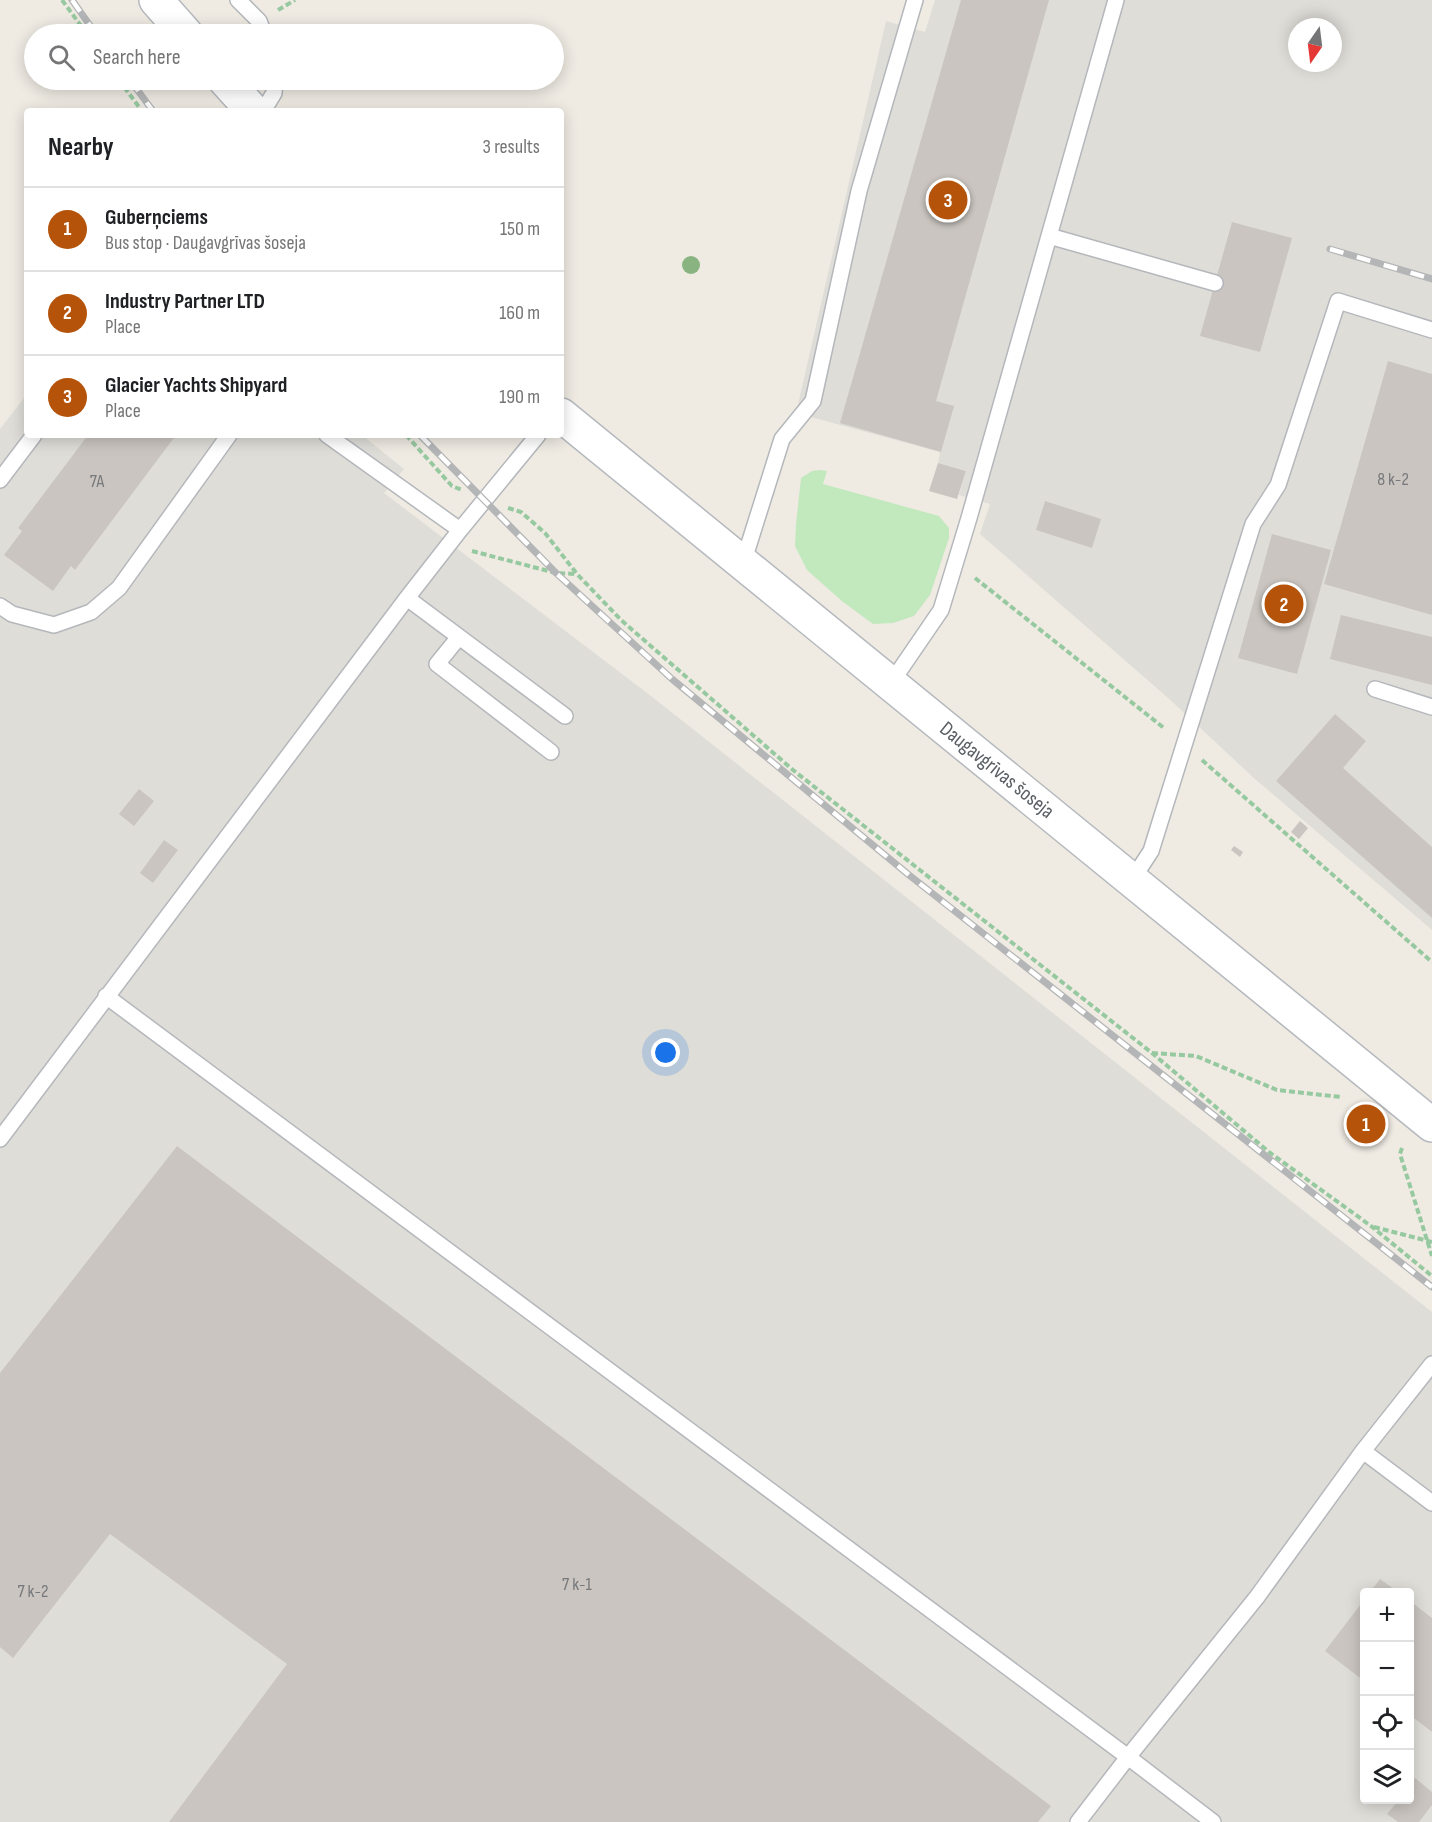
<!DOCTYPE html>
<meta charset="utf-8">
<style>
body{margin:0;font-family:"Sofia Sans Condensed",sans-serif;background:#f6f6f6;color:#202124}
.controls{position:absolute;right:18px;bottom:18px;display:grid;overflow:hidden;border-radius:6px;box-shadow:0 3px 15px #0003}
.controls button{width:54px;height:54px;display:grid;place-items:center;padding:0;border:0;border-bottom:2px solid #e0e0e0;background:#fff;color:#202124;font:30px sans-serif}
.compass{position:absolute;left:1288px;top:18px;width:54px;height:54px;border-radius:50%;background:#fff;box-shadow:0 3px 15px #0003;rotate:194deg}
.you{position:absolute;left:666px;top:1053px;width:21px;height:21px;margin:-15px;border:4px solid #fff;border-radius:50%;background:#1a73e8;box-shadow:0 0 0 9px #1a73e833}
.badge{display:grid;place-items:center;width:39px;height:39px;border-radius:50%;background:#b45309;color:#fff;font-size:20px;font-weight:700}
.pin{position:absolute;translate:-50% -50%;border:3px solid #fff;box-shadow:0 2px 6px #0006}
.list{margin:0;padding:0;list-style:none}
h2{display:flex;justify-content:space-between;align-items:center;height:78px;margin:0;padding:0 24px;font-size:26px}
h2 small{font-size:20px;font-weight:400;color:#757577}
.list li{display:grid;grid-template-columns:39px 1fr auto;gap:18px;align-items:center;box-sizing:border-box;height:84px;padding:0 24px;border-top:2px solid #e0e0e0}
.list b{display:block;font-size:22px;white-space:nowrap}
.list p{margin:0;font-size:20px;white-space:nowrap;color:#757577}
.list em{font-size:20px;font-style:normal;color:#757577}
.icon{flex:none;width:33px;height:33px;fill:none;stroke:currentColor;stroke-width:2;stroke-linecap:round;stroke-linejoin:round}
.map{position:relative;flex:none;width:1432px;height:1822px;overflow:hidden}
.search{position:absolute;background:#fff;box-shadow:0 3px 15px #0003;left:24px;top:24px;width:540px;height:66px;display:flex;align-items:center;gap:15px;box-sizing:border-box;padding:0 21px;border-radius:33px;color:#757577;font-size:22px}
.panel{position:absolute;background:#fff;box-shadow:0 3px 15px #0003;left:24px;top:108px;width:540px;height:330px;border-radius:6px}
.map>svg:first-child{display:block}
.industrial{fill:#dfddd8;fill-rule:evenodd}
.green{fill:#c2e8be}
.building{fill:#cac5c0}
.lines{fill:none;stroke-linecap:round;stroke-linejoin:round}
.lane-casing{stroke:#b4b7bb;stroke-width:18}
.secondary-casing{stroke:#b5b9be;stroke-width:36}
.path{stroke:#97c9a0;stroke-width:4;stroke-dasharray:6 3;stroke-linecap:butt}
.lane{stroke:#fff;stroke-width:15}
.secondary{stroke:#fff;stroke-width:33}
.rail-casing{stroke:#b4b5b6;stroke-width:7}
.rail{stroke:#fff;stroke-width:4.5;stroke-dasharray:14;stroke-linecap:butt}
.tree{fill:#89b481}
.labels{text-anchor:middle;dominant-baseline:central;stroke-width:6;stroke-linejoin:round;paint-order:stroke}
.number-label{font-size:18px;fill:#77797c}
.street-label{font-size:21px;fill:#5b6065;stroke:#fff}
</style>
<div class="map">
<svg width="1432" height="1822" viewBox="0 0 1432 1822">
<rect width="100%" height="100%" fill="#efebe3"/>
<!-- industrial -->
<path class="industrial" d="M935 0H1432V930L1255 779 1167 697 980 534 990 504 959 495 966 471 938 463 940 452 796 413 886 21 925 32ZM1297 27H1333V63H1297Z
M27 394V435H362L404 469 384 493 651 696 1432 1312V1822H0V429ZM1364 1592H1410V1800H1364Z"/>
<!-- green -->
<path class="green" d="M820 470 827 471 823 484 939 516 949 528V538L930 595 914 616 893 623 873 624 843 602 807 570 795 546 796 524 801 478 812 471Z"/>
<!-- building -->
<path class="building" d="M961 0H1049L936 401 954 406 941 452 840 423Z
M1232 222 1292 238 1260 352 1200 336Z
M1388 361 1432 374V615L1324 584Z
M88 435H176L75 570 71 566 53 591 4 555 22 531 18 528Z
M938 463 966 471 957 499 929 491Z
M1045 501 1101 519 1092 548 1036 530Z
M1272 534 1331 550 1297 674 1238 658Z
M1341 615 1432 637V685L1330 659Z
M1335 714 1366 741 1343 768 1432 847V918L1276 781Z
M139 789 154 801 134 826 119 814Z
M1300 821 1308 828 1299 839 1291 832Z
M164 840 178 850 153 883 140 873Z
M1234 846 1243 852 1240 857 1231 850Z
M177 1146 1051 1806 1038 1822H169L287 1664 110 1534 13 1658 0 1647V1373Z
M1380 1579 1398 1592H1370Z
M1364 1600V1681L1325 1651Z
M1410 1601 1432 1618V1732L1410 1715Z
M1415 1778 1432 1792V1805L1419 1822H1398L1387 1814 1399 1800H1410V1785Z"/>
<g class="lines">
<defs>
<path id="lane" d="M238 0 259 21 264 34
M263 111 274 93 275 80
M1049 236 1215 283
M327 435 460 530
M0 480 34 435
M743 563 782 439 813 401 859 191 915 0
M407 598 565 716
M0 606 12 614 54 625 91 612 119 588 229 435
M459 637 437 664 551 752
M891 683 941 610 969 518 1116 0
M1375 689 1432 707
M1132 880 1151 851 1253 524 1278 485 1338 301 1432 330
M106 996 1128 1757 1078 1822
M0 1139 407 598 460 530 538 435
M1363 1451 1432 1503
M1213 1822 1128 1757 1257 1597 1363 1451 1432 1364"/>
<path id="secondary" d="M156 0 186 34
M225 80 253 111
M561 415 1432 1125"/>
</defs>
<!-- lane casing -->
<use href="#lane" class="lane-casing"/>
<!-- secondary casing -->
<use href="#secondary" class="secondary-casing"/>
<!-- path -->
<path class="path" d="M62 0 87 34
M278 10 295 0
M119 80 142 111
M406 435 452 486 462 490
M508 508 521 512 545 533 577 574 621 620 793 770 1152 1053 1269 1152 1371 1226 1432 1276
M472 551 556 573 576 574
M975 578 1164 728
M1202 760 1432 962
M1152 1053 1196 1056 1277 1090 1341 1097
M1402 1148 1400 1154 1432 1256
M1374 1227 1432 1242"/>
<!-- lane -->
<use href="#lane" class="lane"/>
<!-- secondary -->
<use href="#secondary" class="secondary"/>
<defs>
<path id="rail" d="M72 0 96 34
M130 80 153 111
M1330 249 1432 279
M420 435 556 573 672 679 909 875 1432 1287"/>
</defs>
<!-- rail casing -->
<use href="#rail" class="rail-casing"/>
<!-- rail -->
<use href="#rail" class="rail"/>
</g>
<!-- trees -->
<circle class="tree" cx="691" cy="265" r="9"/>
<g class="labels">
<!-- number labels -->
<g class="number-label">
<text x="1393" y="479">8 k-2</text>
<text x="97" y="481">7A</text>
<text x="577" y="1584">7 k-1</text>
<text x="33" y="1591">7 k-2</text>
</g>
<!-- street labels -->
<g class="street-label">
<text transform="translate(997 770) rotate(39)">Daugavgrīvas šoseja</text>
</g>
</g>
</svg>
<div class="controls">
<button>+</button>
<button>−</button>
<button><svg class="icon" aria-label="locate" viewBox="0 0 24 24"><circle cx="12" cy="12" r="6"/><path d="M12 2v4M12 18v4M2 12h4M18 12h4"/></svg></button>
<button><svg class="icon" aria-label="layers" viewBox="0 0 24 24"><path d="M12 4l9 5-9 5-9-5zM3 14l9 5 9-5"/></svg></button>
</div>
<svg class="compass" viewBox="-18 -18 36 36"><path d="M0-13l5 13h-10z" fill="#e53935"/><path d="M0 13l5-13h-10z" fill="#757577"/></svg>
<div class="you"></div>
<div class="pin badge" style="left:1366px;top:1124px">1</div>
<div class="pin badge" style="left:1284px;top:604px">2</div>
<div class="pin badge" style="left:948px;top:200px">3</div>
<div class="search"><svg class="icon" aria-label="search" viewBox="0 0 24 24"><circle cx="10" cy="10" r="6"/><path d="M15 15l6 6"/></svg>Search here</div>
<section class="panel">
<h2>Nearby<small>3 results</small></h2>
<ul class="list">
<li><span class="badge">1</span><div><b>Guberņciems</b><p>Bus stop · Daugavgrīvas šoseja</p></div><em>150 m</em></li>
<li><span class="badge">2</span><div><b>Industry Partner LTD</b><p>Place</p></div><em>160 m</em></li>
<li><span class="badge">3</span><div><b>Glacier Yachts Shipyard</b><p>Place</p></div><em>190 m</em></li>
</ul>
</section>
</div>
